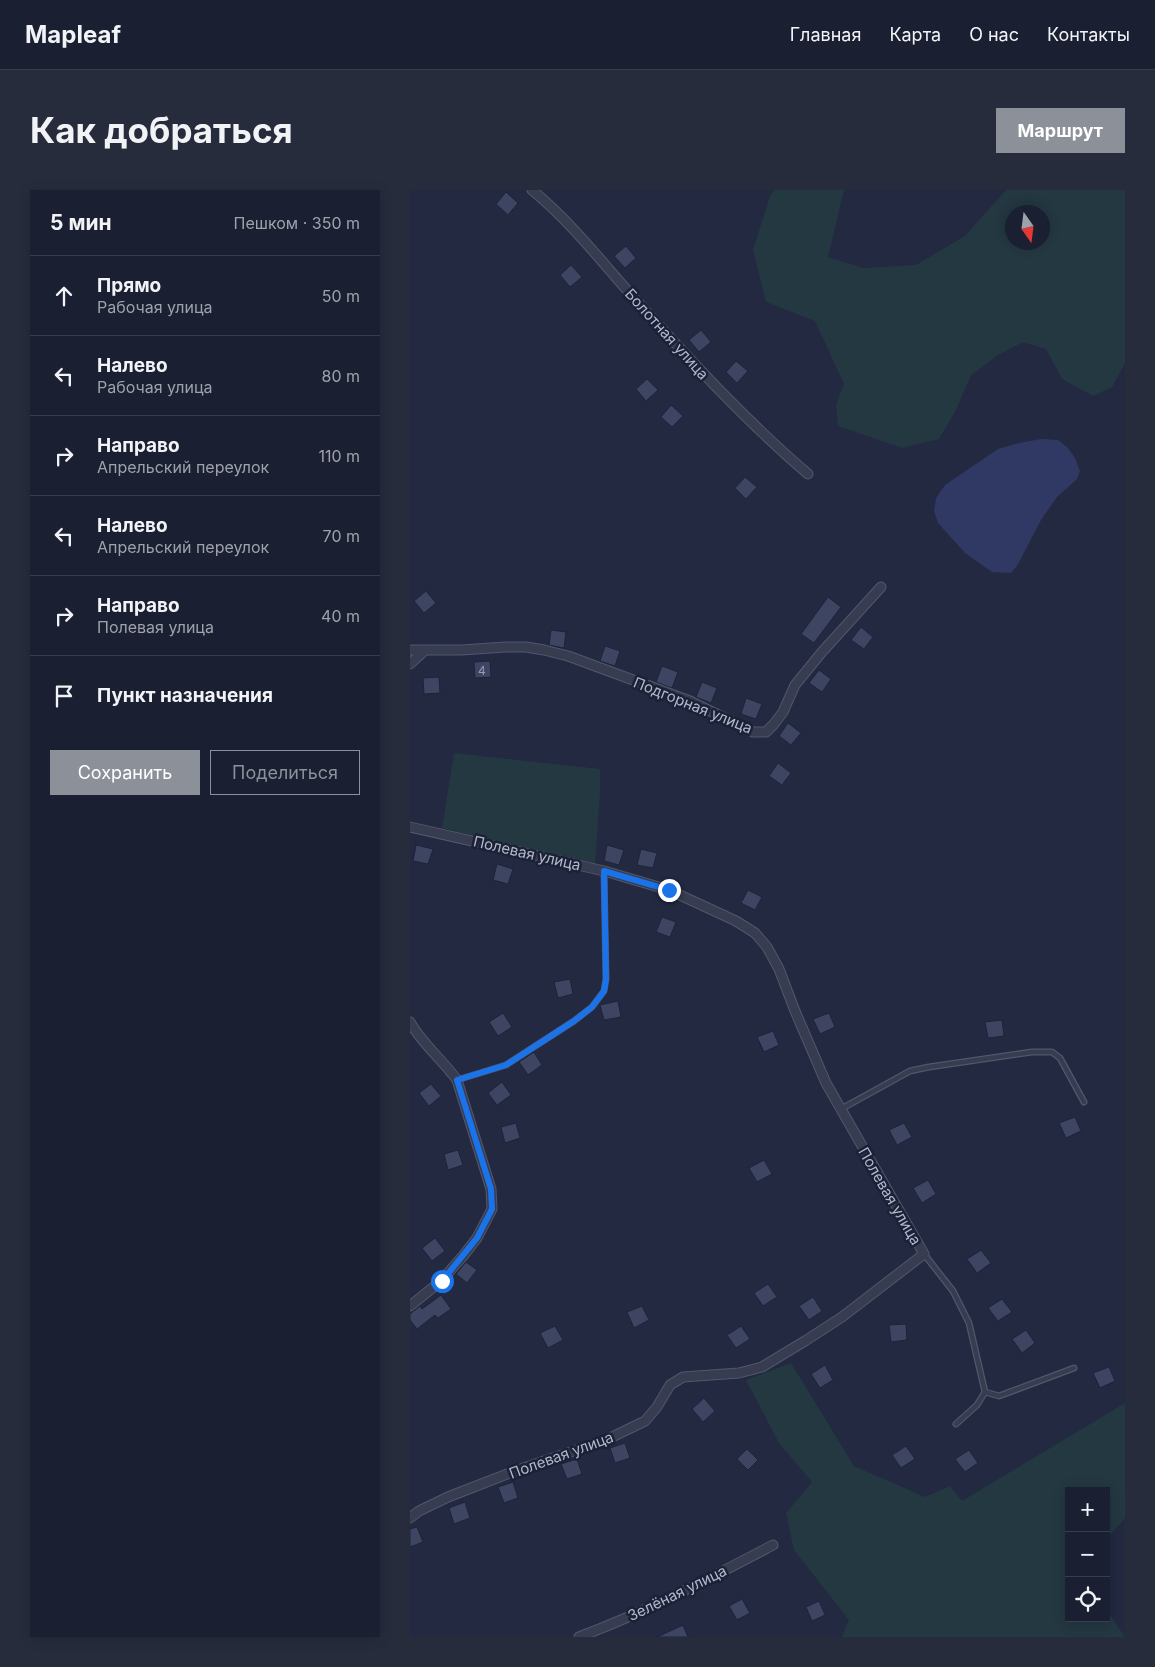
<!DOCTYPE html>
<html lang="ru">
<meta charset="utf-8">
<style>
body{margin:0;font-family:Inter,sans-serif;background:#272c3d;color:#f1f3f6}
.controls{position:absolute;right:15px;bottom:15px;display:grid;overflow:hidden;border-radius:0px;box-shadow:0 2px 12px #0003}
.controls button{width:45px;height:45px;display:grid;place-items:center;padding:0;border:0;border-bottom:1px solid #383d4d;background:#1a1f31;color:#f1f3f6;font:25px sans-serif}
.compass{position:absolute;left:595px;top:15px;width:45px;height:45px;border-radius:50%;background:#1a1f31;box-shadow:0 2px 12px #0003;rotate:166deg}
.stop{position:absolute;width:15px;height:15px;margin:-11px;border:4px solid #1a73e8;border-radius:50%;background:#fff}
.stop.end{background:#1a73e8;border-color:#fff;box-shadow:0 1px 5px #0008}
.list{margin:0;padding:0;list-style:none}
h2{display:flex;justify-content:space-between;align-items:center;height:65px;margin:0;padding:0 20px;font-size:21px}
h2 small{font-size:16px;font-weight:400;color:#9fa2ab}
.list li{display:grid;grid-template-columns:32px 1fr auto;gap:15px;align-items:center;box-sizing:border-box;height:80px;padding:0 20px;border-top:1px solid #383d4d}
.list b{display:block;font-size:19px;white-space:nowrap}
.list p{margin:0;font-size:16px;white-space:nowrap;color:#9fa2ab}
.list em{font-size:16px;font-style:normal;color:#9fa2ab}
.actions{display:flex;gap:10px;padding:15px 20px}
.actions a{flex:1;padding:11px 0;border:1px solid #8c9099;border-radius:0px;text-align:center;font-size:18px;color:#8c9099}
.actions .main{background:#8c9099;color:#fff}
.icon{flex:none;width:28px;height:28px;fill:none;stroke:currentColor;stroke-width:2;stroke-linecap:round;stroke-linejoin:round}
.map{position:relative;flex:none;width:715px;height:1447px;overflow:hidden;border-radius:0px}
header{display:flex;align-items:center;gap:30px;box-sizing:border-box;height:70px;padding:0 25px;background:#1a1f31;border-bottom:1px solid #383d4d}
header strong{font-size:24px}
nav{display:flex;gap:28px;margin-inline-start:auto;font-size:18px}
.intro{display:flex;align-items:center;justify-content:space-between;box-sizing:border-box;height:120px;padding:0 30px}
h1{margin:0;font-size:35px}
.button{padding:12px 22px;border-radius:0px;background:#8c9099;color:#fff;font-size:18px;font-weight:700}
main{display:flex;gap:30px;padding:0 30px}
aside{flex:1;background:#1a1f31;border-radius:0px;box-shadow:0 2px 12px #0003}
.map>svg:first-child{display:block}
.green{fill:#243842;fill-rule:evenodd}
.water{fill:#2f3964}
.building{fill:#3e4562;stroke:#1d2338}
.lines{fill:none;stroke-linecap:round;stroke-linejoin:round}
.service-casing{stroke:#51576c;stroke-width:7}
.minor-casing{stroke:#51576c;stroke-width:11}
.service{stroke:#373c51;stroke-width:4.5}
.minor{stroke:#373c51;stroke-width:9}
.route{stroke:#1a73e8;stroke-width:6}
.labels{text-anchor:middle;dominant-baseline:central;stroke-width:5;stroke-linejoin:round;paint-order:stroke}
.number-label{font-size:12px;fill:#969ab2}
.street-label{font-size:15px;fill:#b3b7cc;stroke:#1b2136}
</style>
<header>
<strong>Mapleaf</strong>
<nav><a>Главная</a><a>Карта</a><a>О нас</a><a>Контакты</a></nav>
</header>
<div class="intro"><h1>Как добраться</h1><a class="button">Маршрут</a></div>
<main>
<aside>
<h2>5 мин<small>Пешком · 350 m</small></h2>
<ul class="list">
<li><svg class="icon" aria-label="ahead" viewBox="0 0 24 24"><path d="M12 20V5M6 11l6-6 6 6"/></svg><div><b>Прямо</b><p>Рабочая улица</p></div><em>50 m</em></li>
<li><svg class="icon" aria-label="left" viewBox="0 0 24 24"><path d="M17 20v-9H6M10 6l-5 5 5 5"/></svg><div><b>Налево</b><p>Рабочая улица</p></div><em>80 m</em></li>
<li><svg class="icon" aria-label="right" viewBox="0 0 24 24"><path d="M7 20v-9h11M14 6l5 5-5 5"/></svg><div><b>Направо</b><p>Апрельский переулок</p></div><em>110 m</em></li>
<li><svg class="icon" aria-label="left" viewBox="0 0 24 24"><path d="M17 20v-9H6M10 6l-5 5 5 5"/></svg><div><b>Налево</b><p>Апрельский переулок</p></div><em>70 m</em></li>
<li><svg class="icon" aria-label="right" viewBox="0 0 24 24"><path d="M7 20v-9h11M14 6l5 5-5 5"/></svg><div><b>Направо</b><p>Полевая улица</p></div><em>40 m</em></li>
<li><svg class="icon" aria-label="arrive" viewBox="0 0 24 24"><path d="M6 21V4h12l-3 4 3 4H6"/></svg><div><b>Пункт назначения</b></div></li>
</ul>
<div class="actions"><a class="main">Сохранить</a><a>Поделиться</a></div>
</aside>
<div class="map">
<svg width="715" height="1447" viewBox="0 0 715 1447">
<rect width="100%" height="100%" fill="#222941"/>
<!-- green -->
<path class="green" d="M364 0H434L418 67 453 78 506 75 555 46 596 0H715V173L702 197 683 206 652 189 636 159 613 152 588 165 561 185 545 222 529 249 492 258 428 236 426 215 434 194 405 131 356 112 343 60 360 6ZM602 22H632V52H602Z
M44 563 190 579V603L185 675 32 638Z
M381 1173 444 1276 515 1307 540 1296 552 1311 715 1213V1328L696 1350V1301H659V1428H696V1415L702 1428 715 1447H432L439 1430 384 1360 376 1323 402 1292 369 1253 336 1190Z"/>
<!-- water -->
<path class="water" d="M631 249 648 250 658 258 665 268 670 281 667 289 647 307 631 330 607 376 601 383 582 382 555 363 528 333 524 321 526 308 535 295 588 259 609 253Z"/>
<!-- building -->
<path class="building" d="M96 2 108 13 98 25 86 14Z
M216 56 226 68 215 78 204 66Z
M161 75 172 87 160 97 150 85Z
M291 140 301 152 289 162 279 150Z
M326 171 338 181 327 193 316 182Z
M237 189 248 200 236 211 226 199Z
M261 215 273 226 262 237 251 227Z
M335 287 347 297 336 309 325 298Z
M16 401 26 413 14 423 4 411Z
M418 407 431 417 404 453 391 444Z
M451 437 463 447 454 459 441 450Z
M141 440 156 442 154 458 139 455Z
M195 456 210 461 205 476 190 471Z
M80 471 81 487 65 488 64 472Z
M252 476 268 482 262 498 246 492Z
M409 480 421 489 412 502 399 493Z
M29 487 30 503 14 504 13 488Z
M292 492 307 498 301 513 286 507Z
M336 508 352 514 346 529 331 524Z
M378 533 391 543 381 555 369 546Z
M368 573 381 583 372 595 359 586Z
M6 655 23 659 18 674 3 671Z
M197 655 214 660 209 675 194 671Z
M231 659 247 663 243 678 227 675Z
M87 674 103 679 98 694 83 690Z
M338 700 352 707 345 720 331 713Z
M252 727 266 732 260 747 246 742Z
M160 789 163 804 148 808 144 792Z
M208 811 211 827 194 830 190 815Z
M93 823 102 837 88 846 79 832Z
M419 823 425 837 410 844 403 829Z
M592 830 594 846 578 848 575 832Z
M363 841 369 855 354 862 347 847Z
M124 862 132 875 118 885 109 872Z
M92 892 101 905 87 915 78 903Z
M21 894 31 906 19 916 9 903Z
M665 927 671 941 656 948 649 933Z
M106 933 110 948 95 953 91 937Z
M494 933 502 947 487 955 479 940Z
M48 960 53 975 38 980 34 964Z
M354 970 362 984 347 992 339 978Z
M518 990 526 1004 512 1013 503 998Z
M25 1048 35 1061 22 1071 12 1058Z
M571 1060 581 1073 567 1083 557 1069Z
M56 1072 67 1080 57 1093 46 1084Z
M358 1094 367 1107 353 1116 344 1103Z
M31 1105 41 1119 28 1128 25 1125 7 1139 0 1130V1124L10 1116 12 1119Z
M403 1107 412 1121 399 1130 389 1116Z
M592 1109 602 1122 588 1131 578 1118Z
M232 1116 239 1130 224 1138 217 1122Z
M496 1134 497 1150 481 1152 479 1135Z
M145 1136 153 1150 138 1158 130 1143Z
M331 1136 340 1149 326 1158 317 1145Z
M616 1140 625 1153 612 1163 602 1149Z
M415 1175 423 1190 410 1198 401 1184Z
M699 1177 705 1191 690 1198 683 1183Z
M294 1208 305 1221 293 1232 282 1219Z
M215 1253 220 1268 205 1273 200 1258Z
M496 1256 505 1269 491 1278 482 1265Z
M337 1259 348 1270 338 1280 327 1269Z
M559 1260 568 1273 555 1282 545 1269Z
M167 1269 172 1284 157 1289 151 1274Z
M103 1292 108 1308 94 1313 88 1297Z
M55 1312 60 1328 44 1334 39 1318Z
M7 1337 13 1352 0 1357V1339Z
M332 1409 340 1423 327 1430 319 1416Z
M409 1411 415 1425 402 1431 396 1417Z
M273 1435 278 1447H247Z"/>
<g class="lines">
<defs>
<path id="service" d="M47 890 96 875 164 831 182 817 194 801 196 789 194 681
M431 919 500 881 519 877 622 862H642L650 868 674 912
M514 1064 543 1101 559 1133 575 1202
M546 1234 567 1215 575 1202 589 1206 664 1178"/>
<path id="minor" d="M122 0C160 31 191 71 224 108 279 169 335 230 398 284
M0 460H51L96 457H116L134 460 158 466 280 511 343 542H356L364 534 373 522 385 495 412 462 471 397
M0 474 14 461
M0 637 194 681 259 700 326 731 345 743 357 757 369 779 385 821 416 893 514 1064 432 1127 395 1151 352 1177 329 1183 273 1187 260 1195 247 1217 235 1231 196 1250 105 1281 38 1307 9 1321 0 1328
M0 832C12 854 32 869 47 890L81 999 82 1019 67 1048 53 1066 31 1091 0 1116
M169 1447C236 1422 300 1388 363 1355"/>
</defs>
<!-- service casing -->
<use href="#service" class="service-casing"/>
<!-- minor casing -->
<use href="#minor" class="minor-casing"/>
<!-- service -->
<use href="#service" class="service"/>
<!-- minor -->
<use href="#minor" class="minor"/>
</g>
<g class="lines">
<!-- route -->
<path class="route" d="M32 1091 67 1048 82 1019 81 999 47 890 96 875 164 831 182 817 194 801 196 789 194 681 259 700"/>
</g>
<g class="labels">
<!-- number labels -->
<g class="number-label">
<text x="72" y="480">4</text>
</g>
<!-- street labels -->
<g class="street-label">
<text transform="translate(257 144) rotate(48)">Болотная улица</text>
<text transform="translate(283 515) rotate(22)">Подгорная улица</text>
<text transform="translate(117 663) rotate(13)">Полевая улица</text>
<text transform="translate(480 1006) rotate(60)">Полевая улица</text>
<text transform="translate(151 1265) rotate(-20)">Полевая улица</text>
<text transform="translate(267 1403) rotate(-26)">Зелёная улица</text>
</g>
</g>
</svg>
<div class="controls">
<button>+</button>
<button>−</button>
<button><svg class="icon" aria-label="locate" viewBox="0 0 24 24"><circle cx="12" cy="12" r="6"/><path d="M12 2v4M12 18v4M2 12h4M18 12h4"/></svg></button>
</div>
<svg class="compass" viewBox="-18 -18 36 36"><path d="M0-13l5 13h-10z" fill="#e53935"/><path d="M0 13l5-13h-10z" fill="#9fa2ab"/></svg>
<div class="stop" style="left:32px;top:1091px"></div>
<div class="stop end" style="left:259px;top:700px"></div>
</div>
</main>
